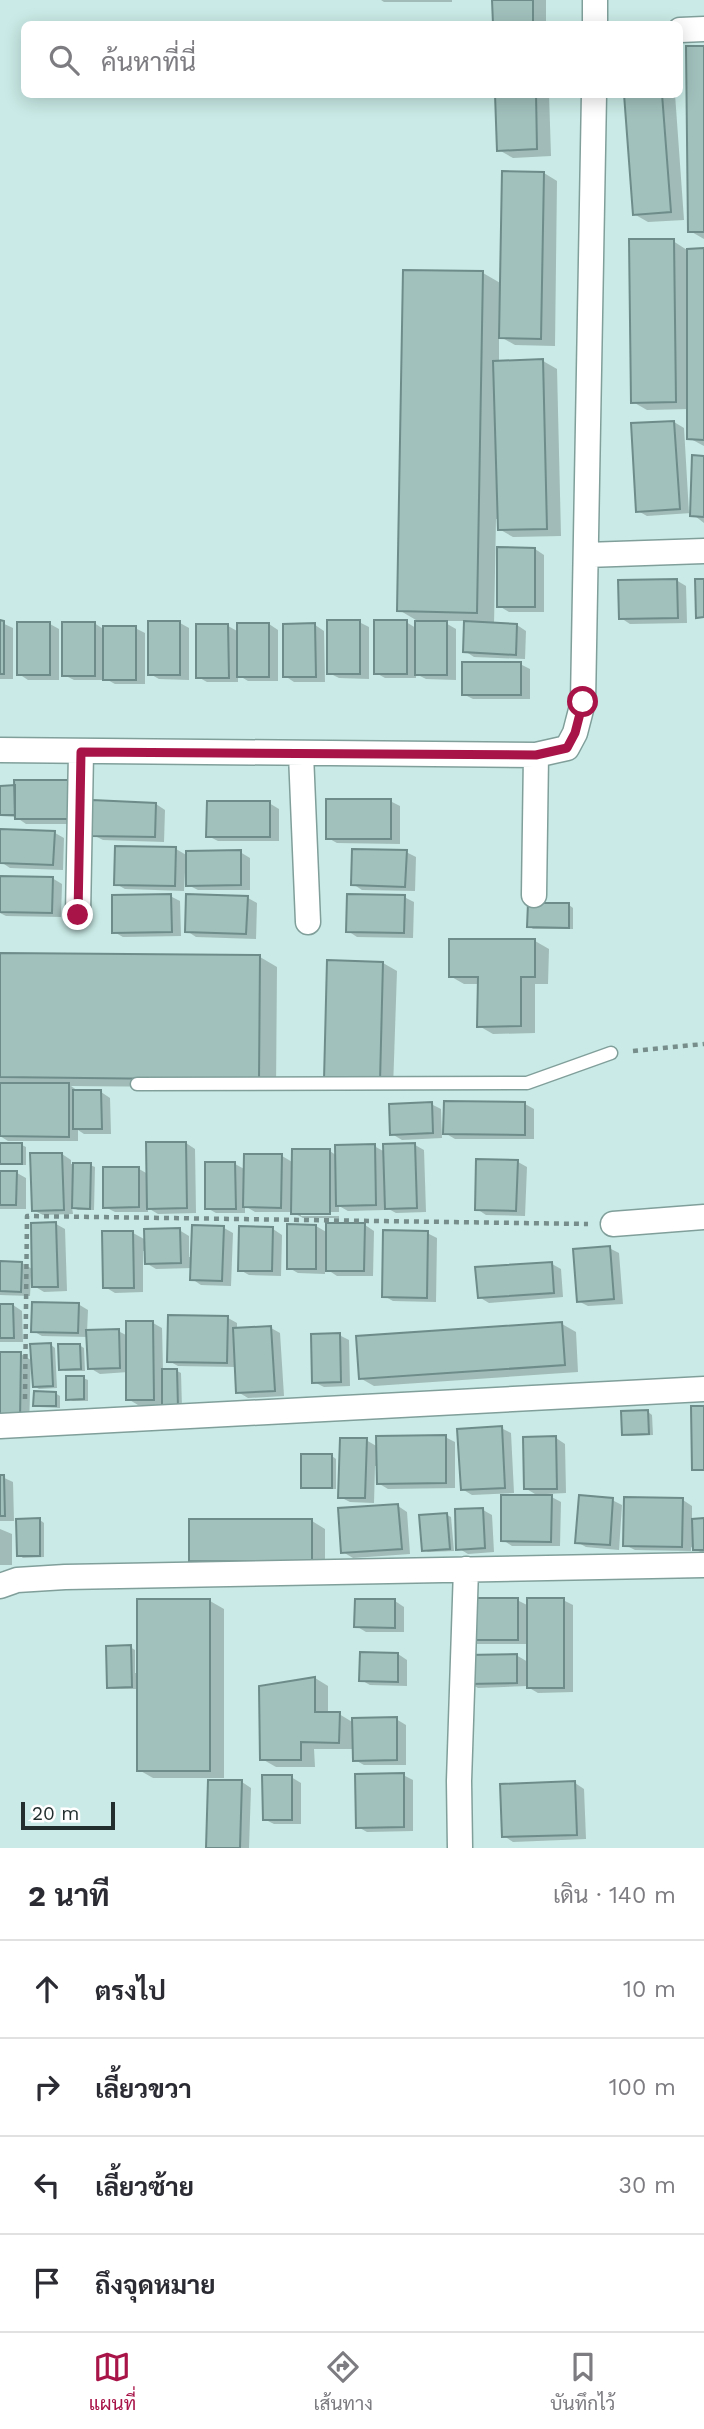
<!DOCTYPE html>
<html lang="th">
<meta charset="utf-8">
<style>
body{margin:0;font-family:"Work Sans",Sarabun,sans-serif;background:#f7f7f7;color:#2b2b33}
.scale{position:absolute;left:21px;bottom:18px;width:94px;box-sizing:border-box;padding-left:7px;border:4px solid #212e2d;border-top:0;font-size:19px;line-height:24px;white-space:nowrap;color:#212e2d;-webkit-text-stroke:5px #fff;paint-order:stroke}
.stop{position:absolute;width:21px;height:21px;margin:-16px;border:5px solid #a91448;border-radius:50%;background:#fff}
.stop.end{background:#a91448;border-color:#fff;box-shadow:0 2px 7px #0008}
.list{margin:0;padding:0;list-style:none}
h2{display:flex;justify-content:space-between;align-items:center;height:91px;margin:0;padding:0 28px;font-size:30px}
h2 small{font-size:23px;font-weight:400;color:#7c7c81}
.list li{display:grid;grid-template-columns:46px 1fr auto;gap:21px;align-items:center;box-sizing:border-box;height:98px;padding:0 28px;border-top:2px solid #e1e1e2}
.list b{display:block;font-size:26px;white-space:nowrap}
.list em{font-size:23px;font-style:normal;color:#7c7c81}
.icon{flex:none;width:38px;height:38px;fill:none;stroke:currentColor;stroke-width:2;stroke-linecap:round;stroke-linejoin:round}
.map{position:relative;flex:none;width:704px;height:1848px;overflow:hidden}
.search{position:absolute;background:#fff;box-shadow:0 4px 18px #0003;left:21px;right:21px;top:21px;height:77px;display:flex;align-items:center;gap:18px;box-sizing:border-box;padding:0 24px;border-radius:10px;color:#7c7c81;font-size:26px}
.sheet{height:483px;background:#fff}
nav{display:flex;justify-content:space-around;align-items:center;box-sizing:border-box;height:98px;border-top:2px solid #e1e1e2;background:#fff;font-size:19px;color:#7c7c81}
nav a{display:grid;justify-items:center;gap:4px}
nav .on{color:#a91448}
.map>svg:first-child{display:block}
.shadow{fill:#0003;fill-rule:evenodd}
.building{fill:#a1c1bd;stroke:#6e8d8a;stroke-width:2}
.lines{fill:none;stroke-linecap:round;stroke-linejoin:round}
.service-casing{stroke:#809f9b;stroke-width:15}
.minor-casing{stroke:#809f9b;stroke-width:27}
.path{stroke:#768d8b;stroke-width:4.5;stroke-dasharray:5 5;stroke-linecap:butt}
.service{stroke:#fff;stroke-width:12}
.minor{stroke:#fff;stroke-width:24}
.route{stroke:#a91448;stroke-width:9}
</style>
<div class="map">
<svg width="704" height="1848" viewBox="0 0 704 1848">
<rect width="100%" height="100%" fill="#c9eae6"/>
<!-- shadow -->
<path class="shadow" d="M381 0H452V2H384Z
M494 0H546V24H495Z
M704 48V239L690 231Z
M497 94H549L551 156 513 158 499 150Z
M626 94H675L684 220 648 222 634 214Z
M544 173 557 181 555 346 515 345 499 336V362L543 361 557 369 561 536 513 537 499 529V519H496L494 624 517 625 526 631 525 659 474 657 465 651 466 621H442L456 629V680L426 679 416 674V678H385L376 673 406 622 416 628 421 623 399 610 483 273 502 284Z
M673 241 687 250H704V446L689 438V409L647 410 633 402Z
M674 422 684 428 689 513H691L704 457V523L691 513 647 516 638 511Z
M535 549 544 555V612H509L499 606Z
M676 580 686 586 687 623 630 624 621 618Z
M0 622 13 628V679H0Z
M359 622 369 627V679L339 678 329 673Z
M94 623 105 630 135 628 145 633V684H115L104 678V680H74L64 675Z
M180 623 189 628V680L159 679 150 674Z
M50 624 59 629V680H28L19 674Z
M269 624 278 630V681H248L238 675V682H207L198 677 228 626 239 632Z
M315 625 324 631 325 682H294L285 676Z
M520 664 530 669V699H473L463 694Z
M0 788 86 824H26L16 817 0 816Z
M390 801 400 806V844L337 843 328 838Z
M269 803 279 809V841H218L208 836Z
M156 804 165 810 164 842 103 840 93 835Z
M55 833 64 838 63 870 10 868 1 862Z
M176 849 188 856 240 852 250 858V890H198L188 885V872H185L184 891 125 889 116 884Z
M406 852 416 857 415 891 362 890 353 884Z
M0 878H52L62 884 61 917 6 916 0 913Z
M170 896 180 901 181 936 123 937 114 932Z
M404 897 414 902 413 938 357 937 348 931Z
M248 898 257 903 256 939 196 937 187 931Z
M569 905 573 908V929H533L529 926Z
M535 941 549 949 548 984H535V1033L493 1034 479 1026V984H464L450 976Z
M0 954 260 957 277 967 276 1088 71 1086 78 1091 101 1092 110 1098 111 1134H84L78 1130V1141H8L0 1136Z
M383 963 397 971 393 1089 339 1087Z
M431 1104 441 1109 442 1138 402 1140 392 1134Z
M525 1104 534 1109V1139H455L445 1133Z
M186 1143 195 1149 196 1213 158 1214 148 1208V1212H115L105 1207 139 1169 148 1174Z
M0 1145H22L26 1147V1165H0Z
M415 1145 424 1150 426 1212 396 1213 385 1207V1210L348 1211 339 1206V1218H303L292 1212H255L245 1206V1213H216L207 1208 235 1164 246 1170 282 1156 294 1163 330 1151 337 1156 374 1146 385 1152ZM301 1212H339V1216H301Z
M62 1154 71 1160V1164L90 1165 95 1167 94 1210H78L72 1207 73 1214 43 1215 33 1210Z
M518 1162 527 1167 525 1216 486 1215 477 1209Z
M0 1173H17L26 1178V1209H0Z
M56 1224 65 1229 67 1291 44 1292 34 1286V1276H31L30 1296 0 1295V1262L22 1263 34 1270Z
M365 1225 374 1231 373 1276H337L325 1268V1274L298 1273 289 1268 316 1226 328 1233Z
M224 1228 233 1233 231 1286 201 1285 192 1279V1268L156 1269 146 1263V1251H143V1292L115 1293 105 1287 133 1233 146 1240 179 1230 189 1236V1257H192Z
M273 1229 282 1235 281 1276 249 1275 240 1270Z
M427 1233 437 1238 436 1302 393 1301 384 1296Z
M609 1248 619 1253 623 1304 588 1306 578 1301Z
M552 1264 561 1269 563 1297 489 1303 479 1297Z
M78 1304 88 1310 87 1332 118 1331 128 1336 153 1323 162 1328 163 1370 177 1371 181 1373 182 1409 164 1405H138L128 1399V1372L100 1374 90 1368 89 1337 42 1336 33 1331Z
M0 1305H13L22 1311 23 1342H0Z
M228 1318 237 1323V1329L271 1328 280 1333 284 1396 248 1398 238 1392 237 1367 178 1366 169 1361Z
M562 1324 576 1332 578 1372 374 1386 360 1378Z
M339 1335 349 1340 350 1386 324 1387 314 1382Z
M51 1345 55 1348 57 1388 39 1389 34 1386Z
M79 1345 84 1348 85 1371H65L61 1369Z
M0 1353 21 1354 31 1360 29 1426 0 1425Z
M83 1378 88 1380V1401H73L68 1399Z
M55 1393 60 1396V1408L39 1407 35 1405Z
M648 1412 652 1415 653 1435 628 1436 623 1434Z
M501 1428 511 1433 514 1493 472 1495 462 1489Z
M445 1437 455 1442V1488L388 1489 378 1483V1466H375L374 1503 350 1502 340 1497 366 1440 378 1447Z
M556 1438 565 1444 566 1493 546 1494 561 1502 560 1546H512L503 1540 540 1497 525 1488Z
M332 1456 336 1459V1489H307L303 1487Z
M0 1476 13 1482 14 1521H0Z
M612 1500 622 1505 619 1550 586 1547 577 1542Z
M683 1500 692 1506V1521L704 1520V1554L691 1547V1551L635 1550 625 1545Z
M398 1506 407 1512 410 1554 353 1558 343 1552Z
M483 1510 492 1515 494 1552 468 1554 458 1548Z
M447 1515 451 1517 454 1551 428 1552 424 1550Z
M40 1520 44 1523V1557L23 1558 19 1555Z
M312 1521 325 1529V1569L204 1568 191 1560Z
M0 1529 12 1534V1565H0Z
M517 1600 529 1606 563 1600 573 1605V1692L538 1693 526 1686 478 1688 469 1683 516 1655 528 1662V1644H477L468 1639Z
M210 1601 224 1609V1778H153L139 1770V1689H113L109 1687 130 1647 135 1650V1673H139Z
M395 1601 404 1607V1632H366L356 1626Z
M398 1654 407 1660V1686L370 1685 361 1680Z
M315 1678 328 1686V1714H339L354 1723 396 1719 406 1725V1765H364L355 1760V1749H314L315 1767H276L262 1759Z
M403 1775 413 1780V1831L367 1832 358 1827Z
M291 1777 301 1783V1824H274L264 1819Z
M242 1782 251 1788 249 1848H208Z
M575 1783 584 1789 586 1839 513 1842 504 1836Z"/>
<!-- building -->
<path class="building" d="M492 0H533V24H493Z
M686 46H704V232H688Z
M495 94H536L537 149 497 151Z
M624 94H662L671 212 633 215Z
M502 171 544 172 541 339 499 338Z
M629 239H674L676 402 631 403Z
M704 248V440L687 439V249Z
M403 270 483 271 477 613 397 611Z
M543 359 547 529 498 530 493 361Z
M674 421 680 509 636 512 631 423Z
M692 455 704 456V517L690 516Z
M497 547 535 548V607H497Z
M677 579 678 618 619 619 618 580Z
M695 579H704V617L696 618Z
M0 620 4 621V674H0Z
M327 620H360V674H327Z
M374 620H407V674H374Z
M148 621H180V675H148Z
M415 621H447V675H415Z
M464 621 517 624 516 655 463 652Z
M17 622H50V675H17Z
M62 622H95V676H62Z
M237 623H269V677H237Z
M315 623 316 677H283V624Z
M196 624H228L229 678H196Z
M103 626H136V680H103Z
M462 662H521V695H462Z
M14 780H77V819H15Z
M15 785V815H0V786Z
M326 799H391V839H326Z
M92 800 156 803 155 837 92 836Z
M207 801H270V837H206Z
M0 829 55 831 53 865 0 863Z
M115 846 176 847 175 886 114 885Z
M352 849 407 850 405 887 351 885Z
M241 850V885L186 886V851Z
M0 876 53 877 52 913 0 912Z
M171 894 172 932 112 933V895Z
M186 894 248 896 246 934 185 932Z
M347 894 405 895 404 933 346 932Z
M528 903H569V928L527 927Z
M449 939H535V977H521V1026L477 1027 478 977H449Z
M0 953 260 955 259 1080 0 1077Z
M327 960 383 962 380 1082 324 1080Z
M0 1083H69V1137L0 1136Z
M73 1090H101L102 1129H73Z
M444 1101 525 1102V1135L443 1134Z
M432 1102 433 1133 390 1135 389 1104Z
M146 1142H186L187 1208 147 1209Z
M0 1143H22V1164H0Z
M415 1143 417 1208 385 1209 383 1144Z
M375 1144 376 1205 336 1206 335 1145Z
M292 1149H330V1214H291Z
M30 1153H62L64 1210 32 1211Z
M244 1154H282L281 1208 243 1207Z
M476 1159 518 1160 516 1211 475 1210Z
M205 1162H235L236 1209H205Z
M73 1163H91L90 1209 72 1208Z
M103 1167H139V1207L103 1208Z
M0 1171H17L16 1205H0Z
M56 1222 58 1287H32L31 1223Z
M326 1223H365L364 1271H326Z
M287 1224 316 1225V1269H287Z
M192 1225 224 1226 222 1281 190 1280Z
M239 1226 273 1227 272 1271H238Z
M180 1228 181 1263 145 1264 144 1229Z
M383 1230 428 1231 427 1298 382 1297Z
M102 1231H133L134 1288H103Z
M610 1246 614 1299 577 1302 573 1249Z
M0 1261 22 1262 21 1292 0 1291Z
M552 1262 554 1293 478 1298 475 1267Z
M32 1302 79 1303 78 1333 31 1332Z
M0 1304H13L14 1338H0Z
M168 1315 228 1316 227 1363 167 1362Z
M126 1321H153L154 1400H126Z
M562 1322 565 1365 359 1379 356 1336Z
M271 1326 275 1391 236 1393 233 1328Z
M119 1329 120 1368 88 1369 86 1330Z
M340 1333 341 1382 312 1383 311 1334Z
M51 1343 53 1386 33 1387 30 1344Z
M58 1344H80L81 1369 59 1370Z
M0 1352H21L20 1421H0Z
M162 1369H177L178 1408H162Z
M66 1376H84V1399L66 1400Z
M34 1391 56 1392V1406H33Z
M691 1406H704V1470H692Z
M648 1410 649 1434 622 1435 621 1411Z
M502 1426 505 1488 461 1490 457 1429Z
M446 1435V1483L377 1484 376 1436Z
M556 1436 557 1489H524L523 1437Z
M340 1438H367L365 1498H338Z
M301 1454H332V1488H301Z
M0 1475H4L5 1516H0Z
M501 1495H552L551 1542 501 1541Z
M579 1495 613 1498 610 1545 575 1543Z
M624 1497 683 1498 682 1547 623 1546Z
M398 1504 402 1549 341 1553 338 1508Z
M483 1508 485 1548 456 1550 455 1509Z
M447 1513 450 1549 422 1551 419 1515Z
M40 1518V1556H17L16 1519Z
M704 1518V1550H693L692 1519Z
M189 1519H312V1562L189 1561Z
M466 1598H518V1640H466Z
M527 1598H564V1688H527Z
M137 1599H210V1771H137Z
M355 1599H395V1628L354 1627Z
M131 1645 132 1687 107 1688 106 1646Z
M360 1652 398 1653V1682L359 1681Z
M517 1654V1683L467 1684 466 1655Z
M315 1677V1712H340L339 1743 301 1742V1760H260L259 1686Z
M397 1717V1760L353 1761 352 1718Z
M404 1773V1827L356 1828 355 1774Z
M262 1775H292V1820H263Z
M208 1780H242L240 1848H206Z
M575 1781 577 1835 502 1837 500 1784Z"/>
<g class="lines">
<defs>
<path id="service" d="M137 1084 527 1083 611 1053"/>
<path id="minor" d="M595 0V24
M680 30 704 29
M586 555 704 551
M0 750 536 755 567 748 575 733 583 702 594 94
M301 754 308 922
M534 895 536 755
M78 915 81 752
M613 1224 704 1217
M0 1426 704 1389
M0 1586 17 1580 65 1577 704 1565
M460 1848 459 1781 466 1569"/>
</defs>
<!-- service casing -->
<use href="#service" class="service-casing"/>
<!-- minor casing -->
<use href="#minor" class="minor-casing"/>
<!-- path -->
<path class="path" d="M633 1051 704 1044
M25 1399 27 1216 588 1224"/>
<!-- service -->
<use href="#service" class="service"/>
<!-- minor -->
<use href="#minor" class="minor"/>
</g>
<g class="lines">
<!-- route -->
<path class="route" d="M78 915 81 752 536 755 567 748 575 733 583 702"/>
</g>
</svg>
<div class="scale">20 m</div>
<div class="stop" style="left:583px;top:702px"></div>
<div class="stop end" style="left:78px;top:915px"></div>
<div class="search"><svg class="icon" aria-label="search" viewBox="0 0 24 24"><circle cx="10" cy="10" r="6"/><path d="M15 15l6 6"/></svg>ค้นหาที่นี่</div>
</div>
<section class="sheet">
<h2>2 นาที<small>เดิน · 140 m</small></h2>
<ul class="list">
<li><svg class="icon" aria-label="ahead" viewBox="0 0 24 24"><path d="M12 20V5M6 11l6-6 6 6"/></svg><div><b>ตรงไป</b></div><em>10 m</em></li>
<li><svg class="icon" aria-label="right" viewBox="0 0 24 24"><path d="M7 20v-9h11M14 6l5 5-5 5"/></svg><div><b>เลี้ยวขวา</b></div><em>100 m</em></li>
<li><svg class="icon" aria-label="left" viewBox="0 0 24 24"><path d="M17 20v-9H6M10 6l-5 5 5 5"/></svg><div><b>เลี้ยวซ้าย</b></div><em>30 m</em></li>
<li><svg class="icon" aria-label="arrive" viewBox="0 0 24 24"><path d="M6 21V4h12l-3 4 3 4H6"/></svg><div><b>ถึงจุดหมาย</b></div></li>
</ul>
</section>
<nav>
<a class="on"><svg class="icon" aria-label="map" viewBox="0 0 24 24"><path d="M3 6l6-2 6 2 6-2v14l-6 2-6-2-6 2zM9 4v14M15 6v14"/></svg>แผนที่</a>
<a><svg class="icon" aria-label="directions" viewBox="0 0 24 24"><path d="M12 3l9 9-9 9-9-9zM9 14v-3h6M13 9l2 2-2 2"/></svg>เส้นทาง</a>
<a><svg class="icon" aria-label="saved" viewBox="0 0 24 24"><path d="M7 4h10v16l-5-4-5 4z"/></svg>บันทึกไว้</a>
</nav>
